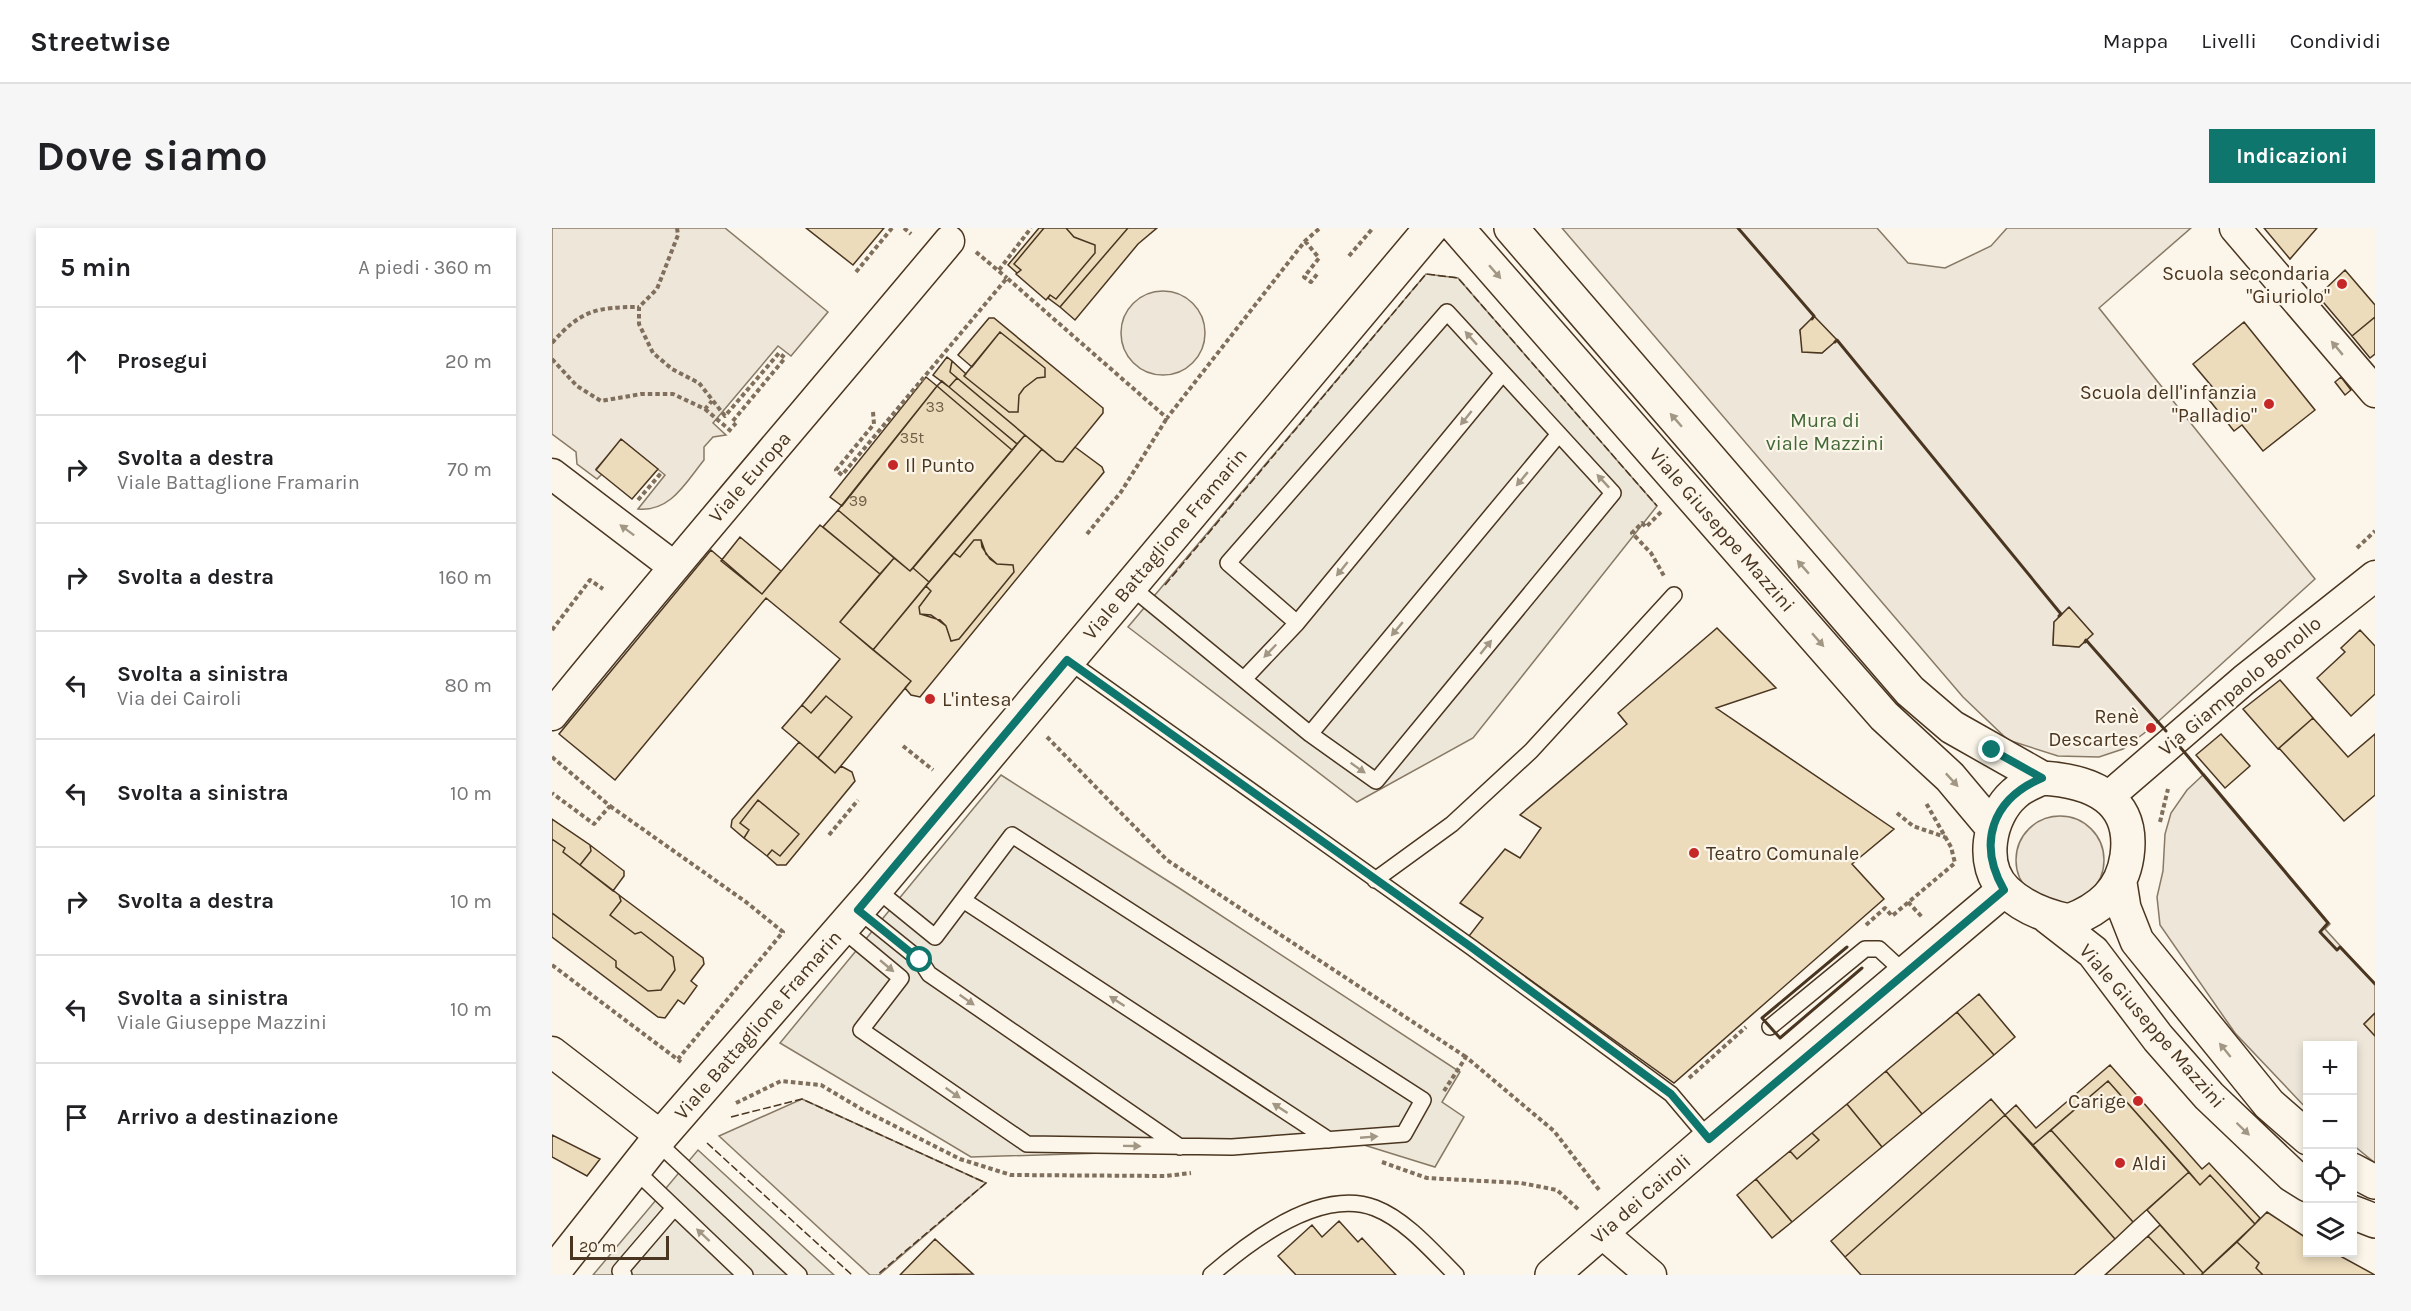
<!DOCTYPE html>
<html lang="it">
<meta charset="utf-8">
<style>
body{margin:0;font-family:Karla,sans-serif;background:#f6f6f6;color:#202124}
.controls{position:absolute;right:18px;bottom:18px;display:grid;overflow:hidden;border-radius:0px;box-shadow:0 3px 9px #0003}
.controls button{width:54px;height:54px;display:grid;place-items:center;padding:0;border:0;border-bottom:2px solid #e0e0e0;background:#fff;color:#202124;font:30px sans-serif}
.scale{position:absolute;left:18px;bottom:15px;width:99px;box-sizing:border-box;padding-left:6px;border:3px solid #4a3520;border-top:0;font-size:16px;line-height:21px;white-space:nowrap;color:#4a3520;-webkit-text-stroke:4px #fbf6e9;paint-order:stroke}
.stop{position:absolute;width:18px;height:18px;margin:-14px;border:4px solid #0f766e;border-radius:50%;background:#fff}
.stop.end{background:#0f766e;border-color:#fff;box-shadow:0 2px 6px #0008}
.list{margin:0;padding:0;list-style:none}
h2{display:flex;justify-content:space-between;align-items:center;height:78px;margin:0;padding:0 24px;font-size:26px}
h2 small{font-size:20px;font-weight:400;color:#757577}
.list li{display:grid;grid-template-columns:39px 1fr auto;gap:18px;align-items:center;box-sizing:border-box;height:108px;padding:0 24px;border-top:2px solid #e0e0e0}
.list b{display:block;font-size:22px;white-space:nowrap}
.list p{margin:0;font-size:20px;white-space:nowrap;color:#757577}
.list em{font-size:20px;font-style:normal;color:#757577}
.icon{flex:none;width:33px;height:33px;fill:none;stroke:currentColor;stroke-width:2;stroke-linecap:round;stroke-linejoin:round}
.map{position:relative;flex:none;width:1823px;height:1047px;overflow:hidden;border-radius:0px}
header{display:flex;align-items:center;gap:36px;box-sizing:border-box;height:84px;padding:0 30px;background:#fff;border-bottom:2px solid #e0e0e0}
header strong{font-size:28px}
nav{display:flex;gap:33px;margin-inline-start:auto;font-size:21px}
.intro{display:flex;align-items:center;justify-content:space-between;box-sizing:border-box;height:144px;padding:0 36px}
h1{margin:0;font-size:42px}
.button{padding:15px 27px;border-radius:0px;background:#0f766e;color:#fff;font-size:21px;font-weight:700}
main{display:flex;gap:36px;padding:0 36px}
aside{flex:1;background:#fff;border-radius:0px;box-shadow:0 3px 9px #0003}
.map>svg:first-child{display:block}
.green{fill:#ede6d9;stroke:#887966;stroke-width:1.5;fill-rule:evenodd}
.parking{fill:#ede7d9;stroke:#887966;stroke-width:1.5}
.building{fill:#ecdcbc;stroke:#4a3520;stroke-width:1.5}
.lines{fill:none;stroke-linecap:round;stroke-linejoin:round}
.lane-casing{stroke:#4a3520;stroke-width:18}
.street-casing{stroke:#4a3520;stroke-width:33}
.secondary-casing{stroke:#4a3520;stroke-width:36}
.path{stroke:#7f6f5c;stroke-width:4;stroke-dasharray:4.5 3;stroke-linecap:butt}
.lane{stroke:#fbf6e9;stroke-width:15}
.street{stroke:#fbf6e9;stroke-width:30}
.secondary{stroke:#fbf6e9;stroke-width:33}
.fence{stroke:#4a3520;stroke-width:1.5;stroke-dasharray:8 3;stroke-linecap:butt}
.wall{stroke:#4a3520;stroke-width:3}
.oneway{fill:#a29684}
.route{stroke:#0f766e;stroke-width:8}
.poi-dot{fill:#c62828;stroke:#fbf6e9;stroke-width:2}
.labels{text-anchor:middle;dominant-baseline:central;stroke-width:4.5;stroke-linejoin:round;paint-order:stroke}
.number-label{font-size:16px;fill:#725f47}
.poi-label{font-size:20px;fill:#4a3520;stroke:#fbf6e9;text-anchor:end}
.park-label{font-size:20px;fill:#436837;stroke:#fbf6e9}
.street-label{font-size:20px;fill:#4a3520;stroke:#fbf6e9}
</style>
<header>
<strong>Streetwise</strong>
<nav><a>Mappa</a><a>Livelli</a><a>Condividi</a></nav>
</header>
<div class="intro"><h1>Dove siamo</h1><a class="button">Indicazioni</a></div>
<main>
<aside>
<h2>5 min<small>A piedi · 360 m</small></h2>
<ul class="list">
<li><svg class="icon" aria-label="ahead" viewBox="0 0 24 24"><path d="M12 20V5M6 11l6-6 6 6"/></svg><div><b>Prosegui</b></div><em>20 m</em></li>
<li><svg class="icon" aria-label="right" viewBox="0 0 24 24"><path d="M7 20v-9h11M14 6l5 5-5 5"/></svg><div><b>Svolta a destra</b><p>Viale Battaglione Framarin</p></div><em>70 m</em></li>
<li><svg class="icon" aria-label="right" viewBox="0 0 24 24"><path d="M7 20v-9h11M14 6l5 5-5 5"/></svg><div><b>Svolta a destra</b></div><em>160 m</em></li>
<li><svg class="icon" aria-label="left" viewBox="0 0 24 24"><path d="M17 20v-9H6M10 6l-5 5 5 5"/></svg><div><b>Svolta a sinistra</b><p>Via dei Cairoli</p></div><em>80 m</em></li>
<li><svg class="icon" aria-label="left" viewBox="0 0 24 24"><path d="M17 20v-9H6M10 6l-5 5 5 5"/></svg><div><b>Svolta a sinistra</b></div><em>10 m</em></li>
<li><svg class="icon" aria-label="right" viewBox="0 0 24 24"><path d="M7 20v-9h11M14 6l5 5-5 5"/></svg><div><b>Svolta a destra</b></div><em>10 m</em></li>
<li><svg class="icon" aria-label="left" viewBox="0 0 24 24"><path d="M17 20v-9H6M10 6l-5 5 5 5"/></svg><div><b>Svolta a sinistra</b><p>Viale Giuseppe Mazzini</p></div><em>10 m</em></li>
<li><svg class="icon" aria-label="arrive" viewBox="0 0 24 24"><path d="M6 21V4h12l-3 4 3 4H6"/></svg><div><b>Arrivo a destinazione</b></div></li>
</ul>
</aside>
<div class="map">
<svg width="1823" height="1047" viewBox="0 0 1823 1047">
<rect width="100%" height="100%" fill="#fbf6e9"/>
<!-- green -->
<path class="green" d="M0 0H173L276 84 239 128 226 118 161 195 174 207 161 209 152 219V232C134 254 119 284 86 281L113 247 70 212 44 241 50 246 45 251 25 236 24 224 0 206Z
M1010 0H1325L1356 35 1393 40 1439 18 1455 0H1639L1547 80 1763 351 1599 500 1571 521 1547 529 1506 528 1456 512 1411 469ZM1262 89 1284 112 1270 125 1251 124 1248 102ZM1516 380 1540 406 1527 419 1501 417 1502 394Z
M569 105a42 42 0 1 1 84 0a42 42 0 1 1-84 0Z
M1652 546 1778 696 1773 701 1823 756V785L1812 796 1823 808V935L1801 917 1800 818H1756L1755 881 1683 805 1608 697 1605 669 1611 643 1613 606 1619 585 1635 562Z
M1464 632a44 44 0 1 1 88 0a44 44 0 1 1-88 0Z
M250 871 434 955 327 1047H318L167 908Z"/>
<!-- parking -->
<path class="parking" d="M874 46 906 50 1105 278 921 510 805 574 576 399Z
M449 547 627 660 908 844 890 874 912 889 883 939 812 917 419 929 228 815Z
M146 922 282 1047H41Z"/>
<!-- building -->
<path class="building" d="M254 0H332L301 37Z
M487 0H492L462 36 469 42 465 45 456 37Z
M492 0H514L522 9 543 17V25L504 71 498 67 494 72 464 46 469 42 462 36Z
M576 0H605L586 16 523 92 508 79Z
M576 0 508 79 496 70 498 67 504 71 543 25V17L522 9 514 0Z
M1712 0H1765L1738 31Z
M1793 42 1823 77V89L1800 108 1766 68Z
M1262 88 1285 112 1270 125 1250 124 1248 102Z
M1823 89V126L1818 130 1800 108Z
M437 90H442L551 180V185L511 234 504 233 398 144 400 133 414 146 412 148 457 184H466L467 167 472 160 485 150 493 149V140L448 104 420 139 406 127Z
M1692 94 1763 182 1711 223 1690 197 1682 203 1654 168 1662 161 1641 136Z
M448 104 493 140V149L485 150 472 160 467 167 466 184H457L412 148Z
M395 129 400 133 398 144 405 150 397 159 381 147Z
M374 149 385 158 290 278 278 269Z
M1789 149 1799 162 1793 167 1783 154Z
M405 150 473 207 465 216 397 159Z
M390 153 397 159 465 216 460 222 385 158Z
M385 158 460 222 358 343 286 282Z
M473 207 490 221 377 354 361 340Z
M69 211 106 241 80 271 44 242Z
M523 219 550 239 552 244 368 469 359 467 353 460 359 453 321 422 374 358 379 363 367 379 368 386 388 392 394 398 399 413 407 411 462 344 461 337 445 336 438 331 430 319 429 312H422L408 329 402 325 490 221 504 233 511 234Z
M286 282 342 330 328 346 271 299Z
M268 297 328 346 288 394 359 453 283 545 266 530 300 489 274 468 259 485 250 477 288 431 214 370 63 552 7 506 159 322 210 366Z
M188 309 229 343 210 366 169 333Z
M422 312H429L434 326 445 336 461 337 462 344 407 411 399 413 394 398 379 387 368 386 367 379 379 363 374 358 402 325 408 329Z
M342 330 358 343 361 340 377 354 321 422 288 394Z
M1517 379 1541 406 1527 419 1501 417 1502 394Z
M1165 400 1224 460 1164 480 1342 601 1300 636 1332 671 1122 855 917 708 931 690 908 675 953 621 968 630 989 600 968 587 1075 496 1066 485Z
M1808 402 1823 418V466L1799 488 1765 450 1793 424 1789 420Z
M1728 452 1761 490 1726 521 1691 481Z
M274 468 300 489 266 530 230 500 250 477 259 485Z
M1761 490 1796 529 1823 506V567L1792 593 1727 520Z
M1669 506 1698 538 1673 560 1644 527Z
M247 514 283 545 289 538 300 544 303 553 234 637H225L215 628 220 622 228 628 247 606 206 572 188 595 197 602 192 610 179 599 180 592Z
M206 572 247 606 228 628 220 622 215 628 192 610 197 602 188 595Z
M0 591 38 617 39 623 28 637 11 624 13 620 0 611Z
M0 611 13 620 11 624 67 667 69 673 58 687 83 706 89 704 121 729 123 742 109 762 96 763 64 739V733L0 685Z
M38 617 72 643V648L61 663 28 637 39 623Z
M67 667 151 730 152 736 139 753 145 758 132 776 126 772 113 790 106 789 0 709V685L64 733V739L96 763 109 762 123 742 121 729 89 704 83 706 58 687 69 673Z
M1427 766 1463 809 1442 827 1405 784Z
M1405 784 1442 827 1370 886 1334 843Z
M1823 785V808L1812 796Z
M1558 837 1650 941 1657 935 1708 990 1703 996 1658 947 1648 957 1556 853 1481 917 1453 887 1464 877 1484 900Z
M1334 843 1370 886 1330 919 1295 876Z
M1556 853 1637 944 1581 994 1499 902Z
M1439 871 1453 887 1293 1029 1279 1013Z
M1295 876 1330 919 1240 994 1204 951 1238 923 1245 931 1267 912 1260 905Z
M1453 887 1563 1011 1522 1047H1309L1293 1029Z
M1499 902 1581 994 1563 1011 1481 917Z
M1260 905 1267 912 1245 931 1238 923Z
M0 907 48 931 35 948 0 929Z
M1637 944 1648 957 1658 947 1703 996 1651 1045 1595 982Z
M1204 951 1240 994 1220 1010 1185 967Z
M1715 984 1756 1011V1024H1781L1823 1047H1711L1704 1040 1707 1035 1685 1014Z
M787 993 806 1014 810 1010 844 1047H744L726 1028 760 997 770 1009Z
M1608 997 1651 1045 1649 1047H1633L1596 1008Z
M1596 1008 1633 1047H1553Z
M383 1011 421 1046 348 1047Z
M1685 1014 1707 1035 1704 1040 1711 1047H1649Z"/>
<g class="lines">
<defs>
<path id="lane" d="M578 358 758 506 824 553 1061 265 895 84 676 335 745 395
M515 432 919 719 1119 866 1157 911
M692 451 745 395 951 145
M758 506 1007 206
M823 652 900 596 979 523 1122 367
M411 672 777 912
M306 682 368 732 377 746 628 919
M290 701 349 750 309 802 475 916 680 919 852 906 871 872 460 607 383 709 324 661
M1218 799 1313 721H1327L1354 746
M105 914 247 1047
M83 942 193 1047
M72 1047 68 1043 122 980
M659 1047C698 1013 768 959 823 980 854 992 881 1024 904 1047"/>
<path id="street" d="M1683 0 1823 164
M0 246 121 338
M0 487C130 327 265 171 397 13
M1555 570 1692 452 1823 348
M0 824 109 908
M1050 1005 1099 1047"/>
<path id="secondary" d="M905 0 1332 488 1398 549 1440 599
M959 0 1358 463 1400 499 1490 550
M1490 550C1540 553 1583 571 1575 628 1570 663 1548 681 1517 693 1493 688 1472 680 1454 663 1427 638 1437 588 1462 566 1470 558 1480 555 1490 550Z
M1568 655 1572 680 1585 713 1717 876 1756 910
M1496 689 1541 724 1606 810 1657 868 1740 947 1756 957
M1800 942 1823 954
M1800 984 1823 993
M0 1046 109 908 324 661 879 0
M1000 1047 1157 911 1452 662"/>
</defs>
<!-- lane casing -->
<use href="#lane" class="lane-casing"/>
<!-- street casing -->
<use href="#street" class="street-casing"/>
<!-- secondary casing -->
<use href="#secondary" class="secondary-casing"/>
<!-- path -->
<path class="path" d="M125 0 126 7 105 61 87 79V96L101 125 120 141 147 155 173 188 227 125 233 130 180 194 184 198
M352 0 359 6
M753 13 767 30 752 49 759 54 766 45
M424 24 455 50
M797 28 821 0
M447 42 479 0
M304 44 340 0
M0 115C29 82 45 79 87 79
M0 131 25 158 49 173 89 166H121L153 181 160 173
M153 181 180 204
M321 184 322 196 284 242 290 247 455 50 615 190 753 13 768 0
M86 272 110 244
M1109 284 1094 299 1090 295 1080 305 1099 325 1112 348
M535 306 569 264 615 190
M1805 320 1823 303
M0 402 38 352 51 361
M495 509 615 632 914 829
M351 518 381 542
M0 529 58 578 42 596 0 565
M58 578 194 674 231 704 126 831
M1345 585 1361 598 1393 609
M1608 594 1616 561
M277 607 306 572
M1356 674 1370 689
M1314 697 1333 680 1340 688 1403 635 1399 619 1374 575
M0 737 129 834
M1137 850 1194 799
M892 863 914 829 1002 903 1048 963
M184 875 229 853 269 857 311 882 408 931 459 947 614 948 639 945
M830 934 875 950 969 955 1005 962 1027 982"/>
<!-- lane -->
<use href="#lane" class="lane"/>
<!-- street -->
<use href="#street" class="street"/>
<!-- secondary -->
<use href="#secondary" class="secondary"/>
<!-- fence -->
<path class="fence" d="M613 357 874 46 906 50 1105 278
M179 889 250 871 434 955 325 1047
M155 915 300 1047"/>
<!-- wall -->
<path class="wall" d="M1186 0 1262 88 1260 91
M1283 114 1285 112 1509 386 1507 388
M1533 414 1534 412 1614 503
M1628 519 1776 695 1768 704 1785 722 1788 719 1823 756
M1295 719 1210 790 1228 810 1310 740"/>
</g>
<!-- one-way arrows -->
<defs><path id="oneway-solid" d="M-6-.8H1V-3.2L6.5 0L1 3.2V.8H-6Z" transform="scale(1.5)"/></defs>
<g class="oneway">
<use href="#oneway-solid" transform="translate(943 44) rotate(49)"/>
<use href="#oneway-solid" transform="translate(919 110) rotate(-132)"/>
<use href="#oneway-solid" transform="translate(1785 120) rotate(-130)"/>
<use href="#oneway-solid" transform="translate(914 190) rotate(129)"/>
<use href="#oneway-solid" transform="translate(1124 192) rotate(-131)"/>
<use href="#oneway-solid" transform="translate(970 251) rotate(130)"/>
<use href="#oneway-solid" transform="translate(1051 253) rotate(-133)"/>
<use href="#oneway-solid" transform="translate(75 302) rotate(-143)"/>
<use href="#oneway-solid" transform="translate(1251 339) rotate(-131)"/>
<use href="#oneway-solid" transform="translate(790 341) rotate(129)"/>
<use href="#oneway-solid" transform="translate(845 401) rotate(130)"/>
<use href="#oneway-solid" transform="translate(1266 412) rotate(49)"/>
<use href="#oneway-solid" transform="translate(934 419) rotate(-51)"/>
<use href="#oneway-solid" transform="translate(718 423) rotate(134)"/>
<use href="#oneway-solid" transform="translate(806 540) rotate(35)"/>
<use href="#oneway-solid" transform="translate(1400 552) rotate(47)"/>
<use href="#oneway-solid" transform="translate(335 738) rotate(40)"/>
<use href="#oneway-solid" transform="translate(415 772) rotate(35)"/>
<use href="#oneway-solid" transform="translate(565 773) rotate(-147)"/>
<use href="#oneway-solid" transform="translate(1673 822) rotate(-129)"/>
<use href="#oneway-solid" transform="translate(401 865) rotate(35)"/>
<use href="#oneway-solid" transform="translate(728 880) rotate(-147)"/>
<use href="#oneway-solid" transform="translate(1691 901) rotate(44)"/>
<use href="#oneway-solid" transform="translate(817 909) rotate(-5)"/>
<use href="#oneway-solid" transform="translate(580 918) rotate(1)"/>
<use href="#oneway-solid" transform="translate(151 1007) rotate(-137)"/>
</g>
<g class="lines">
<!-- route -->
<path class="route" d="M368 732 306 682 515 432 919 719 1119 866 1157 911 1452 662C1425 615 1440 571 1490 550L1440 522"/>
</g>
<!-- markers -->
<g class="poi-dot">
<circle cx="1790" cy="56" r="6"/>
<circle cx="1717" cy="176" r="6"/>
<circle cx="341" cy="237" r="6"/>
<circle cx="378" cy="471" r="6"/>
<circle cx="1599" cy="500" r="6"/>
<circle cx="1142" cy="625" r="6"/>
<circle cx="1586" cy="873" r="6"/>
<circle cx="1568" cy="935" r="6"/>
</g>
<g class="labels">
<!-- number labels -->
<g class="number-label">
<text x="383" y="178">33</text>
<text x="360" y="209">35t</text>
<text x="306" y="272">39</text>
</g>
<!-- poi labels -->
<g class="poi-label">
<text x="1778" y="45">Scuola secondaria<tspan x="1778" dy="23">"Giuriolo"</tspan></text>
<text x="1705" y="164">Scuola dell'infanzia<tspan x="1705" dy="23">"Palladio"</tspan></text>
<text x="353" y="237" text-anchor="start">Il Punto</text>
<text x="390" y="471" text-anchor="start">L'intesa</text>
<text x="1587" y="488">Renè<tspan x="1587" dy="23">Descartes</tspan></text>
<text x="1154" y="625" text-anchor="start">Teatro Comunale</text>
<text x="1574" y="873">Carige</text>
<text x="1580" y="935" text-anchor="start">Aldi</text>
</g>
<!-- park labels -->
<g class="park-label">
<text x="1273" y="192">Mura di<tspan x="1273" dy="23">viale Mazzini</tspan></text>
</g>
<!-- street labels -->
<g class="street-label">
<text transform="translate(198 249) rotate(-49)">Viale Europa</text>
<text transform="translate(1170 302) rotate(49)">Viale Giuseppe Mazzini</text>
<text transform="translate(613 316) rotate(-50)">Viale Battaglione Framarin</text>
<text transform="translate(1688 458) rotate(-40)">Via Giampaolo Bonollo</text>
<text transform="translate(206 797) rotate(-49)">Viale Battaglione Framarin</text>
<text transform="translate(1600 798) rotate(49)">Viale Giuseppe Mazzini</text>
<text transform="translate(1089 971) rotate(-41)">Via dei Cairoli</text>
</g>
</g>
</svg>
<div class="controls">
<button>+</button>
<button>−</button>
<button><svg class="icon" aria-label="locate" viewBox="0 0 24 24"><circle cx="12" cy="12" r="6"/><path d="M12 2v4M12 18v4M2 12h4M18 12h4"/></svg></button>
<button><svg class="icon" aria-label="layers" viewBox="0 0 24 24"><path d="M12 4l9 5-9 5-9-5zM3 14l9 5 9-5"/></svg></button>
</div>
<div class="scale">20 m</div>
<div class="stop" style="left:368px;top:732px"></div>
<div class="stop end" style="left:1440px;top:522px"></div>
</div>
</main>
